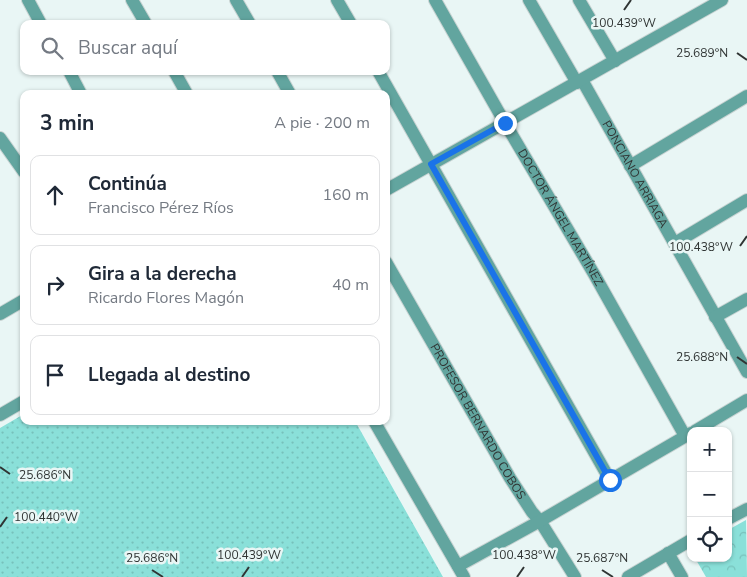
<!DOCTYPE html>
<html lang="es">
<meta charset="utf-8">
<style>
body{margin:0;font-family:"Nunito Sans",sans-serif;background:#f2f2f3;color:#1f2937}
.controls{position:absolute;right:15px;bottom:15px;display:grid;overflow:hidden;border-radius:10px;box-shadow:0 1px 4px #0004}
.controls button{width:45px;height:45px;display:grid;place-items:center;padding:0;border:0;border-bottom:1px solid #e0e1e3;background:#fff;color:#1f2937;font:25px sans-serif}
.stop{position:absolute;width:15px;height:15px;margin:-11px;border:4px solid #1a73e8;border-radius:50%;background:#fff}
.stop.end{background:#1a73e8;border-color:#fff;box-shadow:0 1px 5px #0008}
.list{margin:0;padding:0;list-style:none}
h2{display:flex;justify-content:space-between;align-items:center;height:65px;margin:0;padding:0 20px;font-size:21px}
h2 small{font-size:16px;font-weight:400;color:#747a83}
.list li{display:grid;grid-template-columns:32px 1fr auto;gap:15px;align-items:center;box-sizing:border-box;height:80px;margin:0 10px 10px;padding:0 10px;border:1px solid #e0e1e3;border-radius:10px}
.list b{display:block;font-size:19px;white-space:nowrap}
.list p{margin:0;font-size:16px;white-space:nowrap;color:#747a83}
.list em{font-size:16px;font-style:normal;color:#747a83}
.icon{flex:none;width:28px;height:28px;fill:none;stroke:currentColor;stroke-width:2;stroke-linecap:round;stroke-linejoin:round}
.map{position:relative;flex:none;width:747px;height:577px;overflow:hidden}
.search{position:absolute;background:#fff;box-shadow:0 1px 4px #0004;left:20px;top:20px;width:370px;height:55px;display:flex;align-items:center;gap:12px;box-sizing:border-box;padding:0 18px;border-radius:10px;color:#747a83;font-size:19px}
.panel{position:absolute;background:#fff;box-shadow:0 1px 4px #0004;left:20px;top:90px;width:370px;height:335px;border-radius:10px}
.map>svg:first-child{display:block}
.grass{fill:url(#grass-dots)}
.park{fill:url(#park-crowns)}
.lines{fill:none;stroke-linecap:round;stroke-linejoin:round}
.minor-casing{stroke:#c8d3d2;stroke-width:14}
.minor{stroke:#62a59f;stroke-width:12}
.route{stroke:#1a73e8;stroke-width:6}
.ticks{fill:none;stroke:#303534;stroke-width:2}
.labels{text-anchor:middle;dominant-baseline:central;stroke-width:5;stroke-linejoin:round;paint-order:stroke}
.street-label{font-size:12px;fill:#303534;stroke:#e9f6f5}
.ticks-label{font-size:12px;text-anchor:middle;fill:#303534;stroke:#e9f6f5;stroke-width:5;stroke-linejoin:round;paint-order:stroke}
</style>
<div class="map">
<svg width="747" height="577" viewBox="0 0 747 577">
<defs>
<pattern id="grass-dots" width="8" height="8" patternUnits="userSpaceOnUse" patternTransform="scale(1.25)"><rect width="8" height="8" fill="#8ae0d9"/><path d="M2 2h.1M6 6h.1" fill="none" stroke="#77c1bb" stroke-width="1.8" stroke-linecap="round"/></pattern>
<pattern id="park-crowns" width="20" height="18" patternUnits="userSpaceOnUse" patternTransform="scale(1.25)"><rect width="20" height="18" fill="#8ae0d9"/><path d="M2 6a3 3 0 1 1 6 0M12 15a3 3 0 1 1 6 0" fill="none" stroke="#77c1bb"/></pattern>
</defs>
<rect width="100%" height="100%" fill="#e9f6f5"/>
<!-- grass -->
<path class="grass" d="M24 414V421H355L443 577H0V428Z"/>
<!-- park -->
<path class="park" d="M746 520 747 577H706L695 558H728V530Z"/>
<g class="lines">
<defs>
<g id="minor">
<path d="M28 0 41 24"/>
<path d="M132 0 146 24"/>
<path d="M236 0 250 24"/>
<path d="M337 0 351 24"/>
<path id="s1" d="M435 0 505 123 594 274 685 436"/>
<path d="M529 0 577 83"/>
<path d="M579 0 615 61"/>
<path d="M69 71 81 94"/>
<path d="M174 71 187 94"/>
<path d="M277 71 290 94"/>
<path d="M378 71 610 480"/>
<path id="s2" d="M582 80 747 372"/>
<path d="M0 138 24 172"/>
<path d="M630 166 747 96"/>
<path d="M386 190 722 0"/>
<path d="M675 243 747 200"/>
<path id="s3" d="M386 262 510 478 532 512 540 521 575 577"/>
<path d="M0 314 24 300"/>
<path d="M715 317 747 299"/>
<path d="M0 415 24 401"/>
<path d="M374 421 464 577"/>
<path d="M695 431 747 400"/>
<path d="M728 519 747 509"/>
<path d="M668 553 682 577"/>
<path d="M458 566 540 521 691 433"/>
<path d="M628 577 691 540"/>
</g>
</defs>
<!-- minor casing -->
<use href="#minor" class="minor-casing"/>
<!-- minor -->
<use href="#minor" class="minor"/>
</g>
<g class="lines">
<!-- route -->
<path class="route" d="M505 123 431 164 610 480"/>
</g>
<!-- ticks -->
<path class="ticks" d="M624 10 631 0M737 53 747 60M740 246 747 236M737 357 747 364M0 467 10 474M0 527 7 517M152 570 163 577M602 570 613 577M242 577 249 567M517 577 524 567"/>
<g class="labels">
<!-- street labels -->
<g class="street-label">
<text stroke="none"><textPath href="#s2" startOffset="108">PONCIANO ARRIAGA</textPath></text>
<text stroke="none"><textPath href="#s1" startOffset="251">DOCTOR ÁNGEL MARTÍNEZ</textPath></text>
<text stroke="none"><textPath href="#s3" startOffset="184">PROFESOR BERNARDO COBOS</textPath></text>
</g>
</g>
<g class="ticks-label">
<text x="624" y="27">100.439°W</text>
<text x="702" y="57">25.689°N</text>
<text x="701" y="251">100.438°W</text>
<text x="702" y="361">25.688°N</text>
<text x="45" y="479">25.686°N</text>
<text x="46" y="521">100.440°W</text>
<text x="249" y="559">100.439°W</text>
<text x="524" y="559">100.438°W</text>
<text x="152" y="562">25.686°N</text>
<text x="602" y="562">25.687°N</text>
</g>
</svg>
<div class="controls">
<button>+</button>
<button>−</button>
<button><svg class="icon" aria-label="locate" viewBox="0 0 24 24"><circle cx="12" cy="12" r="6"/><path d="M12 2v4M12 18v4M2 12h4M18 12h4"/></svg></button>
</div>
<div class="stop" style="left:610px;top:480px"></div>
<div class="stop end" style="left:505px;top:123px"></div>
<div class="search"><svg class="icon" aria-label="search" viewBox="0 0 24 24"><circle cx="10" cy="10" r="6"/><path d="M15 15l6 6"/></svg>Buscar aquí</div>
<section class="panel">
<h2>3 min<small>A pie · 200 m</small></h2>
<ul class="list">
<li><svg class="icon" aria-label="ahead" viewBox="0 0 24 24"><path d="M12 20V5M6 11l6-6 6 6"/></svg><div><b>Continúa</b><p>Francisco Pérez Ríos</p></div><em>160 m</em></li>
<li><svg class="icon" aria-label="right" viewBox="0 0 24 24"><path d="M7 20v-9h11M14 6l5 5-5 5"/></svg><div><b>Gira a la derecha</b><p>Ricardo Flores Magón</p></div><em>40 m</em></li>
<li><svg class="icon" aria-label="arrive" viewBox="0 0 24 24"><path d="M6 21V4h12l-3 4 3 4H6"/></svg><div><b>Llegada al destino</b></div></li>
</ul>
</section>
</div>
